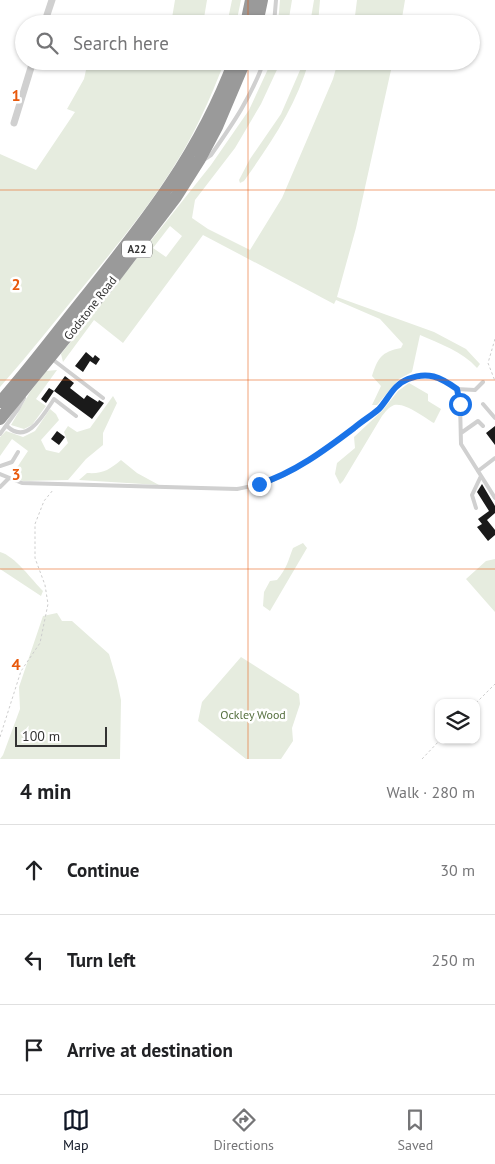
<!DOCTYPE html>
<meta charset="utf-8">
<style>
body{margin:0;font-family:"PT Sans",sans-serif;background:#f6f6f6;color:#202124}
.controls{position:absolute;right:15px;bottom:15px;display:grid;overflow:hidden;border-radius:10px;box-shadow:0 1px 4px #0004}
.controls button{width:45px;height:45px;display:grid;place-items:center;padding:0;border:0;border-bottom:1px solid #e0e0e0;background:#fff;color:#202124;font:25px sans-serif}
.scale{position:absolute;left:15px;bottom:12px;width:92px;box-sizing:border-box;padding-left:5px;border:2px solid #333;border-top:0;font-size:14px;line-height:18px;white-space:nowrap;color:#333;-webkit-text-stroke:4px #fff;paint-order:stroke}
.stop{position:absolute;width:15px;height:15px;margin:-11px;border:4px solid #1a73e8;border-radius:50%;background:#fff}
.stop.end{background:#1a73e8;border-color:#fff;box-shadow:0 1px 5px #0008}
.list{margin:0;padding:0;list-style:none}
h2{display:flex;justify-content:space-between;align-items:center;height:65px;margin:0;padding:0 20px;font-size:21px}
h2 small{font-size:16px;font-weight:400;color:#757577}
.list li{display:grid;grid-template-columns:32px 1fr auto;gap:15px;align-items:center;box-sizing:border-box;height:90px;padding:0 20px;border-top:1px solid #e0e0e0}
.list b{display:block;font-size:19px;white-space:nowrap}
.list em{font-size:16px;font-style:normal;color:#757577}
.icon{flex:none;width:28px;height:28px;fill:none;stroke:currentColor;stroke-width:2;stroke-linecap:round;stroke-linejoin:round}
.map{position:relative;flex:none;width:495px;height:759px;overflow:hidden}
.search{position:absolute;background:#fff;box-shadow:0 1px 4px #0004;left:15px;right:15px;top:15px;height:55px;display:flex;align-items:center;gap:12px;box-sizing:border-box;padding:0 18px;border-radius:28px;color:#757577;font-size:19px}
.sheet{height:335px;background:#fff}
nav{display:flex;justify-content:space-around;align-items:center;box-sizing:border-box;height:70px;border-top:1px solid #e0e0e0;background:#fff;font-size:14px;color:#757577}
nav a{display:grid;justify-items:center;gap:2px}
nav .on{color:#111827}
.map>svg:first-child{display:block}
.green{fill:#e6ecdf;fill-rule:evenodd}
.building{fill:#1a1a1a}
.lines{fill:none;stroke-linecap:round;stroke-linejoin:round}
.path{stroke:#cdcdcd;stroke-width:1;stroke-dasharray:2.5 2.5;stroke-linecap:butt}
.lane{stroke:#d0d0d0;stroke-width:4}
.street{stroke:#d0d0d0;stroke-width:7}
.highway{stroke:#9a9a9a;stroke-width:12}
.route{stroke:#1a73e8;stroke-width:6}
.grid{fill:none;stroke:#e8590c;stroke-width:1;stroke-opacity:0.55}
.labels{text-anchor:middle;dominant-baseline:central;stroke-width:5;stroke-linejoin:round;paint-order:stroke}
.shield{fill:#fff;stroke:#707070;stroke-width:1}
.shield-label{font-size:11px;font-weight:bold;fill:#333}
.street-label{font-size:12px;fill:#333;stroke:#fff}
.park-label{font-size:12px;fill:#56703f;stroke:#fff}
.grid-label{font-size:16px;text-anchor:middle;font-weight:bold;fill:#e8590c;stroke:#fff;stroke-width:5;stroke-linejoin:round;paint-order:stroke}
</style>
<div class="map">
<svg width="495" height="759" viewBox="0 0 495 759">
<rect width="100%" height="100%" fill="#fff"/>
<!-- green -->
<path class="green" d="M175 0H207L203 24H171Z
M232 0H241L236 24H227Z
M280 0H292L288 24H278Z
M314 0H320L318 24H310Z
M357 0H405L401 24H354Z
M88 61H225C217 80 210 99 201 117 173 177 129 231 87 282 58 317 30 353 0 387V154L36 170 75 112 67 109 84 79Z
M270 61H281L261 104 235 148 195 200 192 218 208 229 250 250 282 198 333 79 338 61H393L356 228 337 297 434 332 466 349 480 364 477 368C462 351 440 344 420 335L412 372 399 379 377 405H372L381 386 372 376C378 358 381 352 401 348L403 344 380 319 336 300 334 304 203 235 123 343 94 320 63 362 61 354 211 165 249 110 268 69ZM170 226 182 236 166 257 153 248Z
M304 61H309C296 106 271 143 244 181L240 183 239 180 250 159 281 114Z
M57 370 36 399 46 406 32 425 24 429 11 425 30 392 46 371Z
M409 383 428 394V401L441 409 434 423C425 418 405 402 394 405 389 407 385 412 382 416L343 481 340 484 335 474 337 463 355 448 354 437 383 410 398 391Z
M113 396 117 403 103 433V445L86 459 68 480 23 481 13 478 16 469 28 451 12 439 0 456V437L6 431 23 437 35 431 50 409 56 414 59 420 41 440 46 450 59 453 68 443 64 432 68 426 77 432 90 428Z
M121 460 137 473 159 485 79 480 87 473C103 474 109 470 121 460Z
M303 543 307 548 270 611 263 606 264 592 270 581 277 580C287 568 288 561 293 548Z
M0 552C15 556 32 580 43 591L41 596 0 569Z
M495 559V612L466 579 486 561Z
M57 613 62 621H72L109 654 117 681 121 700 120 759H0L3 755 20 709 19 687 43 616Z
M241 657 299 694 300 704 292 728 293 741 281 759H246L198 721 202 702Z"/>
<!-- building -->
<path class="building" d="M86 352 93 358 95 355 100 359 96 365 90 361 83 372 75 366Z
M65 376 74 383 70 388 84 399 87 395 98 402 99 400 104 403 92 419 54 391Z
M49 388 54 391 46 403 41 399Z
M495 426V445L486 433Z
M57 431 65 437 59 445 51 439Z
M482 484 495 506V513L487 520 495 530V535L488 541 477 527 482 524 478 519 489 511 477 492Z"/>
<g class="lines">
<!-- path -->
<path class="path" d="M495 339 488 363 495 381
M476 703 495 684
M0 737 21 671 40 643 48 604 45 585 35 558V524L44 501 53 490
M422 759 440 740"/>
<!-- lane -->
<path class="lane" d="M274 24 276 0
M205 159 211 155C232 125 252 96 264 61
M52 359 103 398
M457 389 475 390 483 382
M483 404 495 418
M7 426C27 446 44 414 54 399L76 416
M461 433 478 421 483 426
M0 434 18 409 24 398
M0 466 12 462 18 452
M478 471 495 458
M0 474 22 483 237 489C251 486 265 484 278 478 306 465 333 444 358 425 364 420 373 414 379 408 389 398 393 384 408 379 428 371 440 377 457 389L460 403 461 444 495 498
M0 487 9 478
M476 508 472 495 481 476"/>
<!-- street -->
<path class="street" d="M44 24 52 0
M14 123 33 61"/>
<!-- highway -->
<path class="highway" d="M246 24 251 0
M257 24 262 0
M0 402C31 367 59 329 89 292 148 218 200 152 234 61
M0 419 108 286 176 197 200 159 217 127 245 61"/>
</g>
<g class="lines">
<!-- route -->
<path class="route" d="M259 484C294 473 325 450 354 428 362 421 371 416 379 409 389 398 393 385 408 379 428 371 440 377 457 389L460 404"/>
</g>
<!-- grid -->
<path class="grid" d="M248 0V24M248 61V759M0 190H495M0 380H495M0 569H495"/>
<g class="labels">
<!-- shield labels -->
<rect class="shield" x="122" y="240.5" width="30" height="17" rx="4"/>
<g class="shield-label">
<text x="137" y="249">A22</text>
</g>
<!-- street labels -->
<g class="street-label">
<text transform="translate(90 308) rotate(-52)">Godstone Road</text>
</g>
<!-- park labels -->
<g class="park-label">
<text x="253" y="714">Ockley Wood</text>
</g>
</g>
<g class="grid-label">
<text x="16" y="101">1</text>
<text x="16" y="290">2</text>
<text x="16" y="480">3</text>
<text x="16" y="670">4</text>
</g>
</svg>
<div class="controls">
<button><svg class="icon" aria-label="layers" viewBox="0 0 24 24"><path d="M12 4l9 5-9 5-9-5zM3 14l9 5 9-5"/></svg></button>
</div>
<div class="scale">100 m</div>
<div class="stop" style="left:460px;top:404px"></div>
<div class="stop end" style="left:259px;top:484px"></div>
<div class="search"><svg class="icon" aria-label="search" viewBox="0 0 24 24"><circle cx="10" cy="10" r="6"/><path d="M15 15l6 6"/></svg>Search here</div>
</div>
<section class="sheet">
<h2>4 min<small>Walk · 280 m</small></h2>
<ul class="list">
<li><svg class="icon" aria-label="ahead" viewBox="0 0 24 24"><path d="M12 20V5M6 11l6-6 6 6"/></svg><div><b>Continue</b></div><em>30 m</em></li>
<li><svg class="icon" aria-label="left" viewBox="0 0 24 24"><path d="M17 20v-9H6M10 6l-5 5 5 5"/></svg><div><b>Turn left</b></div><em>250 m</em></li>
<li><svg class="icon" aria-label="arrive" viewBox="0 0 24 24"><path d="M6 21V4h12l-3 4 3 4H6"/></svg><div><b>Arrive at destination</b></div></li>
</ul>
</section>
<nav>
<a class="on"><svg class="icon" aria-label="map" viewBox="0 0 24 24"><path d="M3 6l6-2 6 2 6-2v14l-6 2-6-2-6 2zM9 4v14M15 6v14"/></svg>Map</a>
<a><svg class="icon" aria-label="directions" viewBox="0 0 24 24"><path d="M12 3l9 9-9 9-9-9zM9 14v-3h6M13 9l2 2-2 2"/></svg>Directions</a>
<a><svg class="icon" aria-label="saved" viewBox="0 0 24 24"><path d="M7 4h10v16l-5-4-5 4z"/></svg>Saved</a>
</nav>
